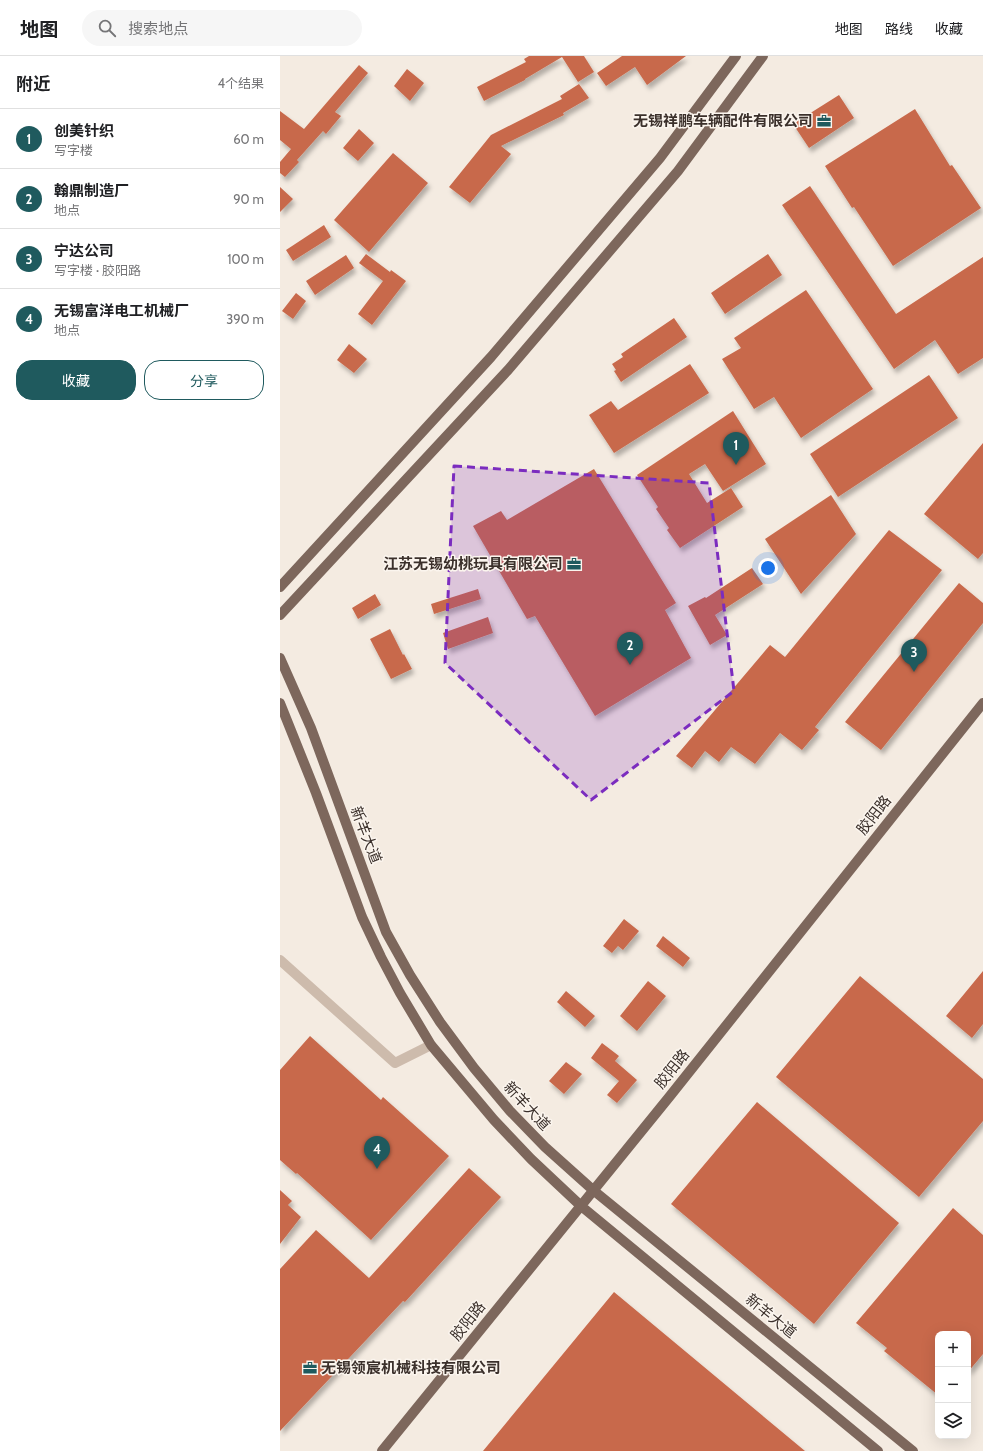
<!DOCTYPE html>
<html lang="zh">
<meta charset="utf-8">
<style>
body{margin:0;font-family:Cabin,"Noto Sans SC",sans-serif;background:#f6f6f6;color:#202124}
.controls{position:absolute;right:12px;bottom:12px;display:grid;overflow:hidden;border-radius:8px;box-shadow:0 4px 16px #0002}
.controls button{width:36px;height:36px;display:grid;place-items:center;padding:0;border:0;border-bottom:1px solid #e0e0e0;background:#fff;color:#202124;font:20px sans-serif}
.you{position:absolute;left:488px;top:512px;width:14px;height:14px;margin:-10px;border:3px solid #fff;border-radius:50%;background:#1a73e8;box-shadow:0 0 0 6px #1a73e833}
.badge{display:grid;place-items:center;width:26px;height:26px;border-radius:50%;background:#1f5a5e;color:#fff;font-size:13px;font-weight:700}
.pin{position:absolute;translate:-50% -33px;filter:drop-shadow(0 1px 2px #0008)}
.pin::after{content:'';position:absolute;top:21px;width:14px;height:12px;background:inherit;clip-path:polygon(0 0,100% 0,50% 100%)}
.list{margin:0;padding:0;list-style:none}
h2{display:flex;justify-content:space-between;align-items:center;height:52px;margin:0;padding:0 16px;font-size:17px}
h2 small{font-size:13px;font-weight:400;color:#757577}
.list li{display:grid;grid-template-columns:26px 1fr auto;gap:12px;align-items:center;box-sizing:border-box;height:60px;padding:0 16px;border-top:1px solid #e0e0e0}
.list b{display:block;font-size:15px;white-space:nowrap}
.list p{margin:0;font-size:13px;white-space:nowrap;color:#757577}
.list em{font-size:13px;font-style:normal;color:#757577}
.actions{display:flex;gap:8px;padding:12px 16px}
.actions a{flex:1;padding:9px 0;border:1px solid #1f5a5e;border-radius:16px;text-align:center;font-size:14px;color:#1f5a5e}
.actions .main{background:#1f5a5e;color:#fff}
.icon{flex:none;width:22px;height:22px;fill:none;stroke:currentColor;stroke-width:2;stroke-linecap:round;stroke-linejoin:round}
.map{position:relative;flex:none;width:703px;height:1395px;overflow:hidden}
header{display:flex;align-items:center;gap:24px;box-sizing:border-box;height:56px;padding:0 20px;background:#fff;border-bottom:1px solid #e0e0e0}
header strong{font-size:19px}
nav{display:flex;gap:22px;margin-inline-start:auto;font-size:14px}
.search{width:280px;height:36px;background:#f6f6f6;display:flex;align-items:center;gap:10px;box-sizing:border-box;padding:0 14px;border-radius:22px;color:#757577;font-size:15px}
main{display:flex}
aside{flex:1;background:#fff}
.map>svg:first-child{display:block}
.building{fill:#c8694b;filter:url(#shadow)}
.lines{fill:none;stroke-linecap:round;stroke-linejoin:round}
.minor{stroke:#cdbbac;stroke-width:10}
.major{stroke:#7d675c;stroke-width:10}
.marked{fill:#7b2cbf;fill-opacity:0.2;stroke:#7b2cbf;stroke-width:3;stroke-dasharray:8 5;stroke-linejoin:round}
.labels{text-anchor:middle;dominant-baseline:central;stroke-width:3;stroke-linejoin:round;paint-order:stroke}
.poi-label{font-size:15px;font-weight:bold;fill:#3b302b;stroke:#fbf5ee;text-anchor:end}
.street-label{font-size:15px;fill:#3b302b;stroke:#fbf5ee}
</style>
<header>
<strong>地图</strong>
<div class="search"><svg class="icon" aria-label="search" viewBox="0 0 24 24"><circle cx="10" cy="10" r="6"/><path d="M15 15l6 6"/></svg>搜索地点</div>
<nav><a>地图</a><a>路线</a><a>收藏</a></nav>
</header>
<main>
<aside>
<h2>附近<small>4个结果</small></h2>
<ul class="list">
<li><span class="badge">1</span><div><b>创美针织</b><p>写字楼</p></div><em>60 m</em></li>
<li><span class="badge">2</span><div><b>翰鼎制造厂</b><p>地点</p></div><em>90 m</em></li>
<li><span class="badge">3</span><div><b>宁达公司</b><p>写字楼 · 胶阳路</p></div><em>100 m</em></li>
<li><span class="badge">4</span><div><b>无锡富洋电工机械厂</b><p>地点</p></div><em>390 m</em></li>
</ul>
<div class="actions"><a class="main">收藏</a><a>分享</a></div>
</aside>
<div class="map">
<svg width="703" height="1395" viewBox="0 0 703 1395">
<defs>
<filter id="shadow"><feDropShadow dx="2.5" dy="4.5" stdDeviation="2" flood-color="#0004"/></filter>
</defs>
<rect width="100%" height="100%" fill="#f4ebe1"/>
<!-- building -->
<path class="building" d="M249 0H304L314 16 298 26 282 1 245 23V24L204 45 197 31 246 6 244 3Z
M342 0H406L367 29 355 11 326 30 317 17Z
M79 9 88 17 55 56 61 60 46 78 43 75 17 104 19 106 5 121 0 117V106L11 93 0 84V55L24 73Z
M127 13 144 27 130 45 114 30Z
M299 28 309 42 283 57 284 59 221 90 231 98 190 147 169 131 211 79 282 43 280 40Z
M559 39 574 62 529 92 513 68Z
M635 53 670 110 672 109 701 152 613 210 574 151 572 152 545 110Z
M79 73 94 87 78 105 63 92Z
M113 97 148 127 89 196 54 164Z
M530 130 616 258 703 201V302L678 318 655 284 614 313 502 149Z
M0 131 13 143 0 156Z
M44 169 51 181 13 205 6 194Z
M86 198 110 216 111 214 126 225 92 269 78 258 103 225 79 207Z
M488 198 502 219 445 258 431 237Z
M66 199 74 212 35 239 26 225Z
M526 234 593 333 521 382 494 341 474 353 442 303 461 292 454 282Z
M16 237 26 245 13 263 2 255Z
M394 262 407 281 341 326 334 315 336 314 332 308 343 301 341 298Z
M69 288 87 303 74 317 57 304Z
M410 308 429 337 334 397 309 359 331 345 338 354Z
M649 319 678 362 558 441 530 398Z
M453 355 486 408 443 435 425 408 409 418 427 447 451 432 463 451 400 492 387 474 389 472 376 453 378 451 357 419Z
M703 387V497L698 503 644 458Z
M314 413 396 547 385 554 411 602 315 660 255 560 247 563 193 470 221 455 227 464Z
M551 439 576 478 521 538 485 483Z
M609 474 662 514 535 671 539 674 522 694 500 677 475 708 451 691 439 706 425 695 412 712 396 700 490 589 505 601Z
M472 512 483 528 435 559 447 579 430 589 408 550 425 541 426 542Z
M679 527 703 547V567L601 694 565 666Z
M198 533 201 543 154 558 151 548Z
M95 538 101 549 78 563 72 552Z
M208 561 213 577 168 593 163 577Z
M110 573 123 599 124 598 132 613 111 623 90 583Z
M344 863 359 875 343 894 338 890 332 897 323 890Z
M383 880 410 902 403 911 376 890Z
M703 915V968L692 982 666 960Z
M580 920 703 1023V1065L639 1141 496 1021Z
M368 925 386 940 357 975 340 960Z
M286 935 315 960 305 971 277 946Z
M30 980 101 1044 103 1041 169 1100 91 1184 17 1117 16 1118 0 1104V1014Z
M322 987 339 1000 335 1005 357 1024 337 1047 327 1039 339 1025 311 1002Z
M286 1006 302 1018 284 1038 269 1025Z
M477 1046 619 1167 534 1268 391 1148Z
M189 1112 221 1141 125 1246 123 1245 0 1375V1213L36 1174 89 1222Z
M0 1134 12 1145 8 1149 21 1161 0 1188Z
M673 1152 703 1179V1298L688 1316V1278H658V1339L604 1295 607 1292 576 1267Z
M334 1236 525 1395H203Z"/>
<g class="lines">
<!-- minor -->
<path class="minor" d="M0 904 115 1007 151 989"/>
<!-- major -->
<path class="major" d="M0 531 211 301 380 102 456 0
M0 559 228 314 398 115 483 0
M0 602 31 672 106 876 130 919 160 966 194 1012 230 1055 265 1091 313 1134 633 1395
M0 647 36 737 82 861 101 901 120 937 151 989 214 1064 251 1103 301 1150 598 1395
M102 1395 390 1040 703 647"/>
</g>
<!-- marked area -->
<path class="marked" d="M174 410 429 427 454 635 311 744 165 607Z"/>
<!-- icons -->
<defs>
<symbol id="office-bare" viewBox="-9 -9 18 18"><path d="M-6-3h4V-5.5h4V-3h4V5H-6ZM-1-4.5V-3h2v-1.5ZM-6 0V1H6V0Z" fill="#1f5a5e" stroke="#fbf5ee" stroke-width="2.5" paint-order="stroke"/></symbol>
</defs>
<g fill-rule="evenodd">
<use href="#office-bare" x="534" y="55" width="20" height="20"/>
<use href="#office-bare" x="284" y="498" width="20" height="20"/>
<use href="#office-bare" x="20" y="1302" width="20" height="20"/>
</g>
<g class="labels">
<!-- poi labels -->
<g class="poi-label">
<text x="533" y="65">无锡祥鹏车辆配件有限公司</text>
<text x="283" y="508">江苏无锡幼桃玩具有限公司</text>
<text x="41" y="1312" text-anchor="start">无锡领宸机械科技有限公司</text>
</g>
<!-- street labels -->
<g class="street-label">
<text transform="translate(594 759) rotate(-52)">胶阳路</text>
<text transform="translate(86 779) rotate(69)">新羊大道</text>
<text transform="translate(392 1013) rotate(-51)">胶阳路</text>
<text transform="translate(247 1050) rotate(47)">新羊大道</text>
<text transform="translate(491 1260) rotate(39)">新羊大道</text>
<text transform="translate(188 1265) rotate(-51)">胶阳路</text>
</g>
</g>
</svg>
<div class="controls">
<button>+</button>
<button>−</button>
<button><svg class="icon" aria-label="layers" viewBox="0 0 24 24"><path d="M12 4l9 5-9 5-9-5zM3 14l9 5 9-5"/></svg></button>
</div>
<div class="you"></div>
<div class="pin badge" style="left:456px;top:409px">1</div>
<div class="pin badge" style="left:350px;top:609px">2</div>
<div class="pin badge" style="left:634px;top:616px">3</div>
<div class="pin badge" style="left:97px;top:1113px">4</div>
</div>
</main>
